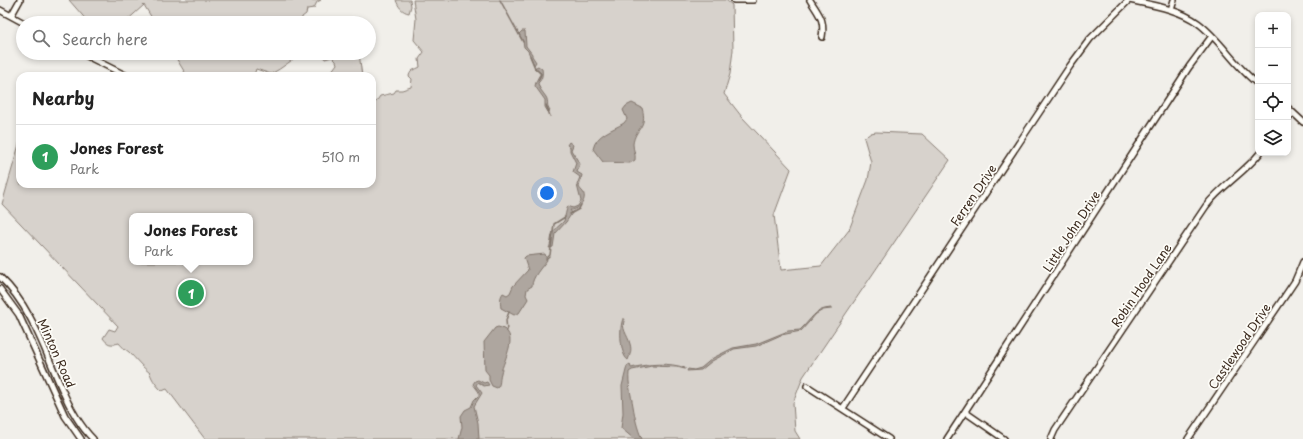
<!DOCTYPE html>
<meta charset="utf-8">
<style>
body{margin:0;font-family:"Playpen Sans",sans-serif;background:#f6f6f6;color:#222}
.controls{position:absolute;right:12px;top:12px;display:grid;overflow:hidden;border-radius:8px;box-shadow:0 2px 6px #0003}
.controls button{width:36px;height:36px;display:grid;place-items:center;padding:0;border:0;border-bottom:1px solid #e0e0e0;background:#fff;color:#222;font:20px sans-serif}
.you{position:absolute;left:547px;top:193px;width:14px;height:14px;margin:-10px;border:3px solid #fff;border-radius:50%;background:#1a73e8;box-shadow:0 0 0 6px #1a73e833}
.badge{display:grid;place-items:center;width:26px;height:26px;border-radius:50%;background:#0f766e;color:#fff;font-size:13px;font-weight:700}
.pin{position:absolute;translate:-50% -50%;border:2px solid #fff;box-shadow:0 1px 4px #0006}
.popup{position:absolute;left:129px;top:213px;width:124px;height:52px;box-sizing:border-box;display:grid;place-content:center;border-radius:8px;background:#fff;filter:drop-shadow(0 1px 3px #0005);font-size:13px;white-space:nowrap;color:#767676}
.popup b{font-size:15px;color:#222}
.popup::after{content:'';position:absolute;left:50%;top:100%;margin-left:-8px;border:8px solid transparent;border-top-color:#fff}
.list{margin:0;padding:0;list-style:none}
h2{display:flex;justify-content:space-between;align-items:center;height:52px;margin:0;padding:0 16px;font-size:17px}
h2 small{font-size:13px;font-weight:400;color:#767676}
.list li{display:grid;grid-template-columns:26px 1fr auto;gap:12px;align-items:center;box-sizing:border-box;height:64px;padding:0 16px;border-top:1px solid #e0e0e0}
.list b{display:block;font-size:15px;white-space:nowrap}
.list p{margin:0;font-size:13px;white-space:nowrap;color:#767676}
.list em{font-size:13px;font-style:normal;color:#767676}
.icon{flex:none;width:22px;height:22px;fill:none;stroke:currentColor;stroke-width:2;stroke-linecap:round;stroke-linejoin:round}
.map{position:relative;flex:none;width:1303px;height:439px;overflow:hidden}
.search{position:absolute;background:#fff;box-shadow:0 2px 6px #0003;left:16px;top:16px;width:360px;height:44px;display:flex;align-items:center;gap:10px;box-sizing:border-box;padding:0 14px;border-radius:22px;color:#767676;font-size:15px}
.panel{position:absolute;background:#fff;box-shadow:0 2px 6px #0003;left:16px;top:72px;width:360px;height:116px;border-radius:12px}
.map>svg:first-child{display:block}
.green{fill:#d7d2cc;stroke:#897e75;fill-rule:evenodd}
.water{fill:#aea69f;stroke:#80746b}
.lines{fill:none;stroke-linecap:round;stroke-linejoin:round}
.stream{stroke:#80746b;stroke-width:1.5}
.minor-casing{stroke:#3b2a1e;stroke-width:8}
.minor{stroke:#fdfcf7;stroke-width:5}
.labels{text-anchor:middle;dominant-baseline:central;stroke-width:3.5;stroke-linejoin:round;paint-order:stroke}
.street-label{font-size:12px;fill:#3b2a1e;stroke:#fdfcf7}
</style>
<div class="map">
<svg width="1303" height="439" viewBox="0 0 1303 439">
<rect width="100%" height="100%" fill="#f1efea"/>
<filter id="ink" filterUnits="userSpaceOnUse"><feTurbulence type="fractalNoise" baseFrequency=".025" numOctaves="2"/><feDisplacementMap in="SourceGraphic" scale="8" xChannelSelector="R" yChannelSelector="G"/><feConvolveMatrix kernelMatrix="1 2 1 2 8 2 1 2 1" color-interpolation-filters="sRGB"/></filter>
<g filter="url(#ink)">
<!-- green -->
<path class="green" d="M69 0H321L317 2 314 8 307 9 306 14 302 17V23H155L144 5 124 23H89Z
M396 0H410L411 6 409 13C402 12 398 6 396 0Z
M413 0H726L732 5 733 50 730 74 724 94 742 117 791 169 774 215 781 270 821 266 849 230 868 180 871 162 864 138 871 133 876 132 922 134 950 160 803 377 793 403 795 431 800 439H205L167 389 162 391C157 386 152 380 150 373 142 367 136 359 129 352 125 349 122 347 119 343 111 345 108 345 103 338L109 329 115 331 118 326 2 204 20 141V184H372V102H376L380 96 394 93 396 90H402L411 87 412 79 409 76C411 69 415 70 420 67L419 59 424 52 414 40 416 19ZM132 216H250V262H132Z
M173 53H303C292 59 283 68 271 74L256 69 254 75 251 76H187Z
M322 53H359L362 76H328L337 64 336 61 332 57 325 59Z"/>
<!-- water -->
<path class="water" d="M522 31H525L526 46 532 54V56L536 62 534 65 528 51 524 47 523 41 519 34Z
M538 66 542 69C543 74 542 80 538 83 539 89 542 91 546 97 549 102 546 106 550 111L548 112 545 107V100L535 86C536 81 538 77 541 73L534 68Z
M632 103 642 108C648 128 635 128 633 144 633 150 636 154 635 160L630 163 603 162 593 149C596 134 613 130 624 123L627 119 623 110 626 106Z
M569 142 573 145 571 150 580 164 577 172 582 175 579 187C580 189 582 191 583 192 588 201 577 211 570 210L572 213 566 222 555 234 553 247 549 248C551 245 551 236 553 232 556 228 560 225 564 221 565 217 566 210 568 206L573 208 578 206 581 201 577 185 580 177 573 172 576 163 570 151V147L567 145Z
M545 254 547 260C542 267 532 277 532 286L527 289 526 295 528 299 519 313 514 315 501 308C500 302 500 297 503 293L507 295 510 293 513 286 528 270 524 258 526 256Z
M831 308V309L823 310 816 314 801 331 781 335 756 346 734 349 712 361 701 370 687 371 688 369 694 370 701 368 713 358 733 348 756 344 788 331 800 330C812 319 814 309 831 308Z
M623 319H625C620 328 628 335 630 344 632 350 630 355 628 360 620 355 619 327 623 319Z
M498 327C522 332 503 360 501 373 499 379 501 384 497 388L492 386 489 380V375L485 370 484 342 495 328Z
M630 364 631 368C647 364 670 362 685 368V369L677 367 652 366 632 370 629 372C628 384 631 394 633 406 635 418 637 428 642 439H634L621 428 623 413 622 386 627 366Z
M478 380 484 383 487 382 489 385 484 386 478 382 476 385 482 393 474 406 478 423 479 439H459L462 427 461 416 465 410 471 407 474 400 479 395V392L473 384 475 381Z"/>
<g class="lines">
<!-- stream -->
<path class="stream" d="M500 0 523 42
M530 56 535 68 541 74 538 81
M546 105 550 116
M570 214 579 209 581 205
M546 259 550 255 554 224 565 217
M507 331 506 320 509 312"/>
<defs>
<path id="minor" d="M734 0H753
M810 0C819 15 825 19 822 37
M1129 0C1152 5 1179 9 1198 23 1221 40 1235 67 1258 84
M0 10 24 23
M1171 10 1174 0
M11 16 20 0
M81 53 127 76
M1288 108 1303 122
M1288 119 1293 113
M0 277C31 306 44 349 61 387 69 406 78 424 93 439
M0 289 19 315 65 416 81 439
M807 386 889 439
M843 408 1070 66 1090 39 1129 0
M965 412 1004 439
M947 439 1189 67 1212 36
M1051 439 1055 430 1206 206C1221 186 1244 173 1260 153
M1188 439 1289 290 1295 281 1303 262"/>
</defs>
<!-- minor casing -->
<use href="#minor" class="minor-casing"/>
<!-- minor -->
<use href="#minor" class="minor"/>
</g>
</g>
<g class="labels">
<!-- street labels -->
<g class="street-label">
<text transform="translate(973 195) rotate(-56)">Ferren Drive</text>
<text transform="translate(1071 231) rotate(-57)">Little John Drive</text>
<text transform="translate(1141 285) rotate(-56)">Robin Hood Lane</text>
<text transform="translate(1239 346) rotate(-56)">Castlewood Drive</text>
<text transform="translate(57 353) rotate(66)">Minton Road</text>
</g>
</g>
</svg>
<div class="controls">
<button>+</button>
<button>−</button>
<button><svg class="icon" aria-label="locate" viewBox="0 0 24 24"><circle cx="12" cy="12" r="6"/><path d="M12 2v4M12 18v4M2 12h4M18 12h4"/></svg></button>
<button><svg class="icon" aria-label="layers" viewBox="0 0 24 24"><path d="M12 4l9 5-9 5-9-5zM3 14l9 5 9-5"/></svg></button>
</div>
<div class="you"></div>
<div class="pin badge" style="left:191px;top:293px;background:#2e9e5b">1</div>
<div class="popup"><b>Jones Forest</b>Park</div>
<div class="search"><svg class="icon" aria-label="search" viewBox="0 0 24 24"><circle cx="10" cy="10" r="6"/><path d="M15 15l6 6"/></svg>Search here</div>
<section class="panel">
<h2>Nearby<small></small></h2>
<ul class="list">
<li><span class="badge" style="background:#2e9e5b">1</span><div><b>Jones Forest</b><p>Park</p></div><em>510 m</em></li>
</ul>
</section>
</div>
